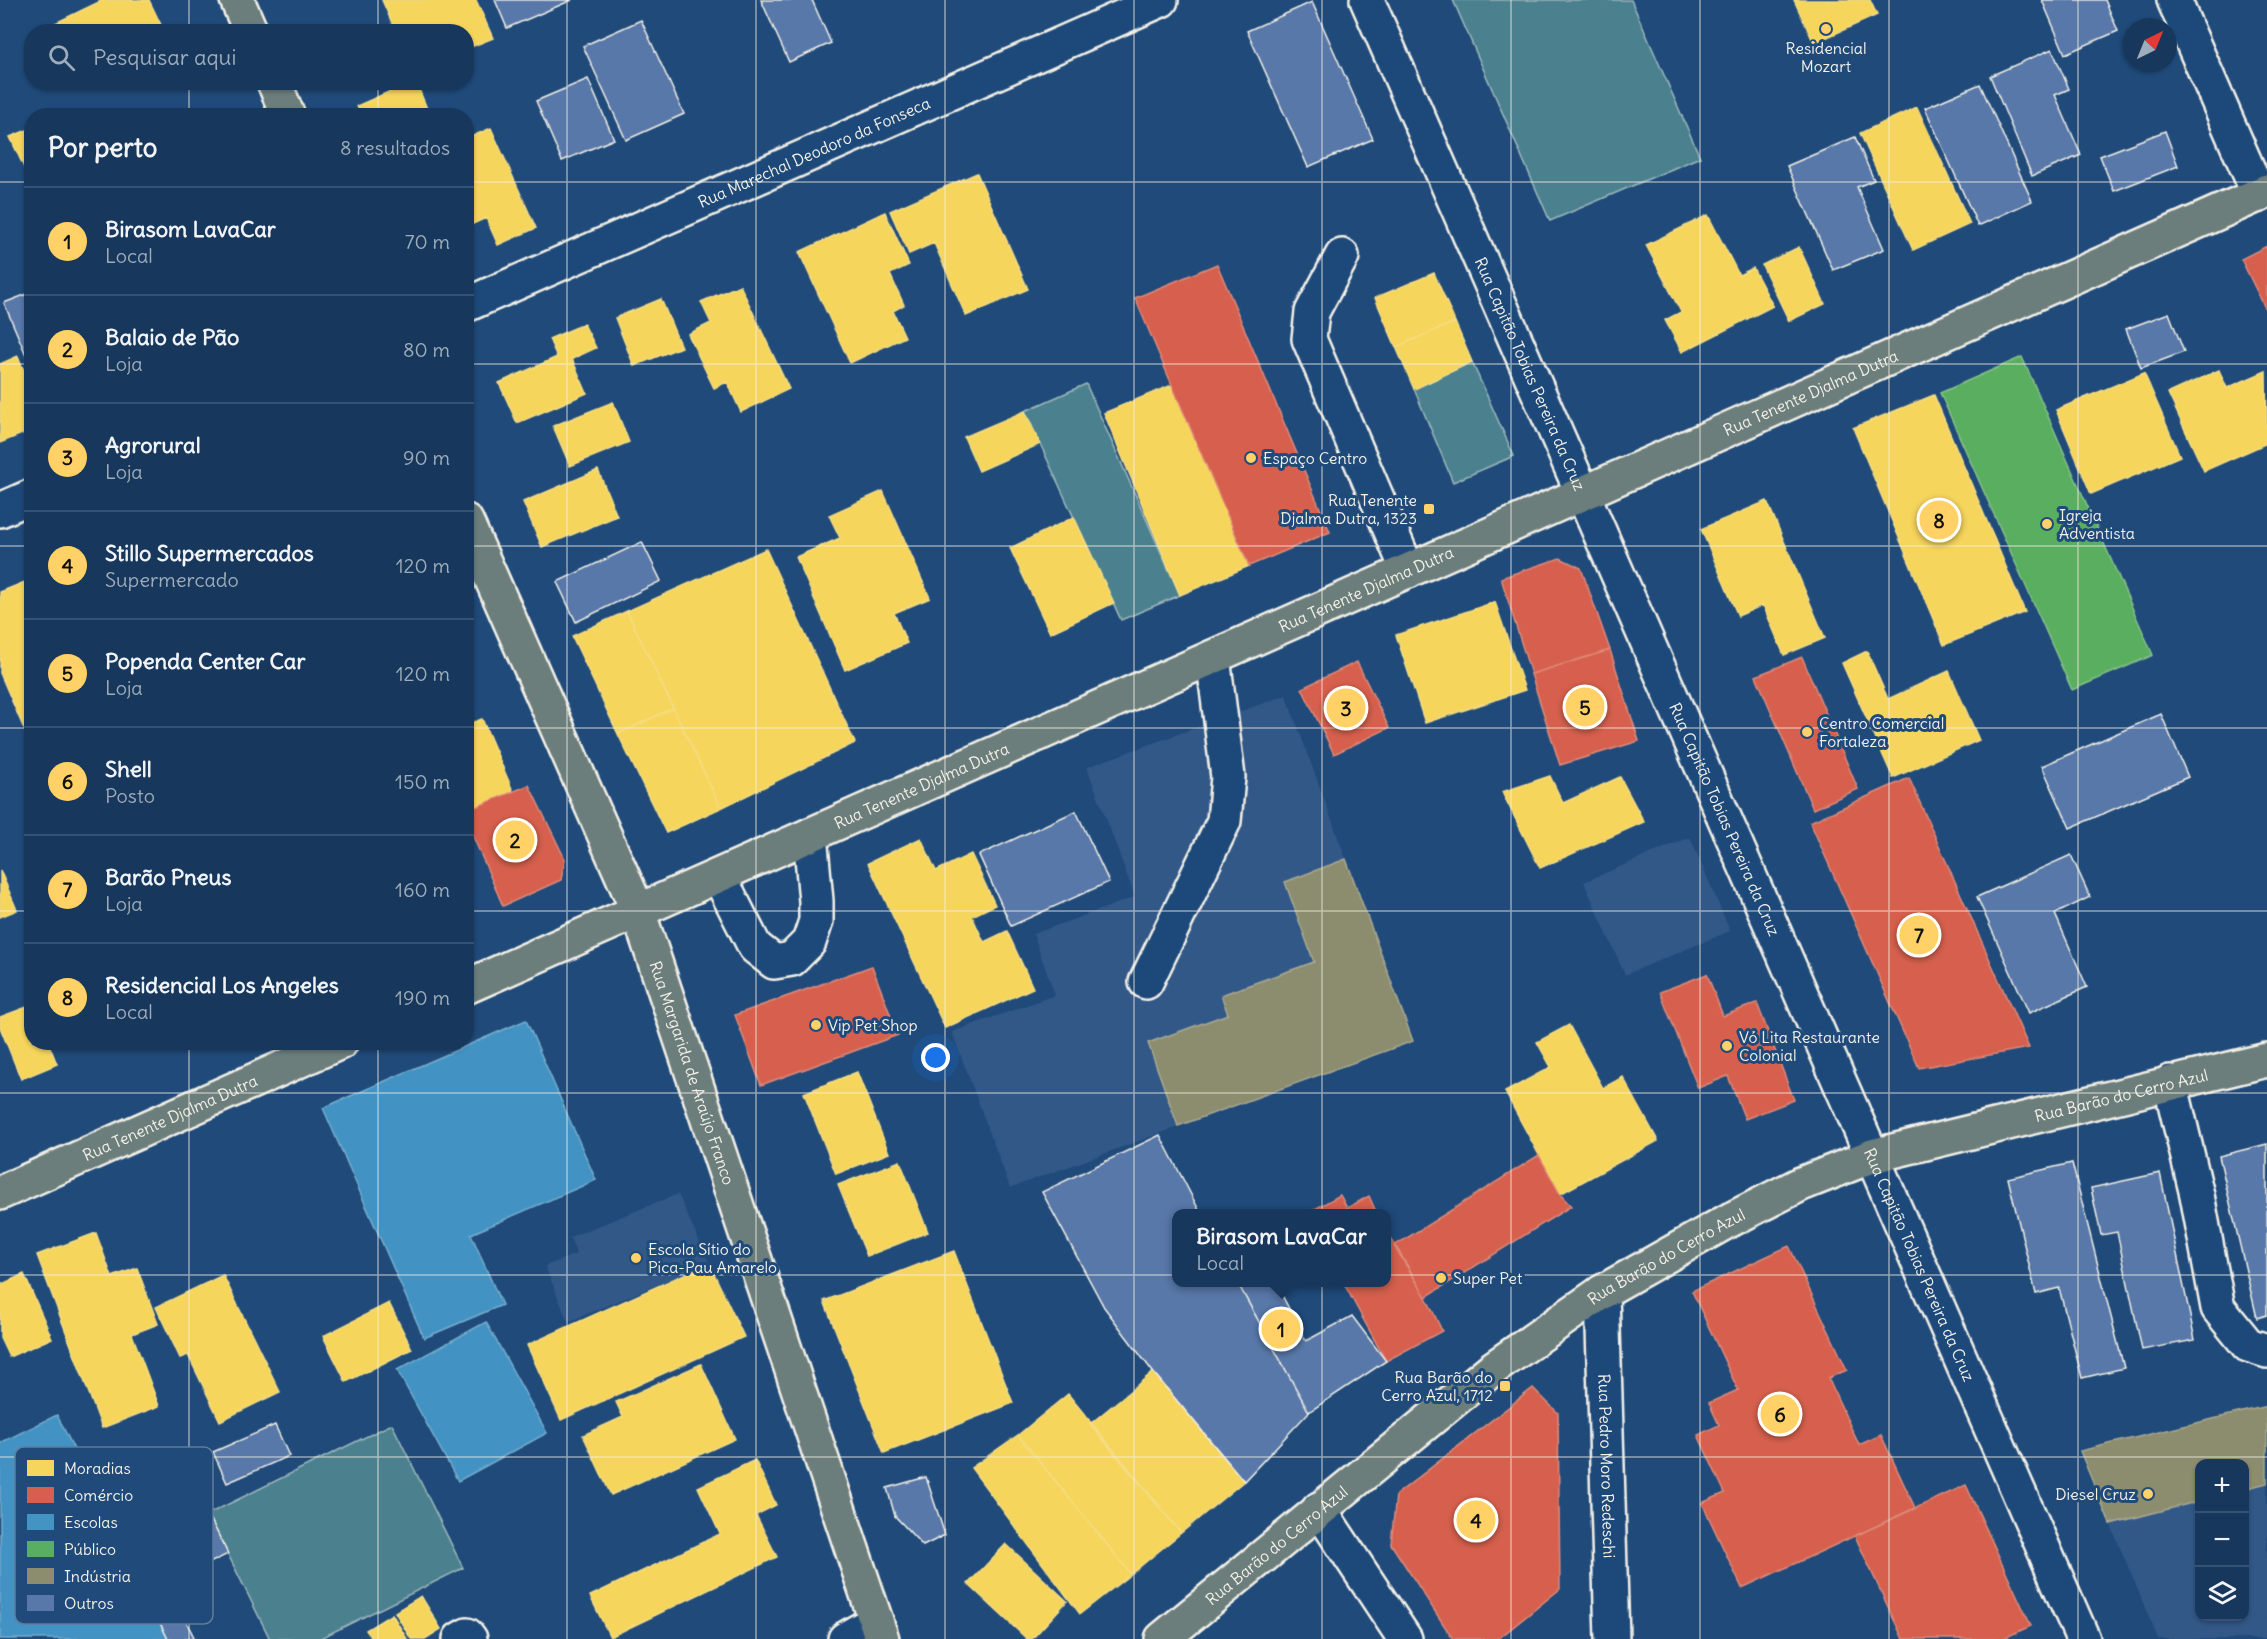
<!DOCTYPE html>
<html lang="pt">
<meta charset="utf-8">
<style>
body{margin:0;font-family:Delius,sans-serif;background:#203f62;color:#f1f3f6}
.controls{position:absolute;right:18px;bottom:18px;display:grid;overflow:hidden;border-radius:12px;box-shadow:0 2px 4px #0004}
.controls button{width:54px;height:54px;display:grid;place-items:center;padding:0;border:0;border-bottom:2px solid #365272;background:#17385c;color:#f1f3f6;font:30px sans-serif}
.compass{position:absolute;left:2123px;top:18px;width:54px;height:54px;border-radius:50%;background:#17385c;box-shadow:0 2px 4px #0004;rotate:43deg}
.you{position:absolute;left:936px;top:1058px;width:21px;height:21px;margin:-15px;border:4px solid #fff;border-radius:50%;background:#1a73e8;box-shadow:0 0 0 9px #1a73e833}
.badge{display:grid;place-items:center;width:39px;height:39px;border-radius:50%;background:#ffd166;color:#111;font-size:20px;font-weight:700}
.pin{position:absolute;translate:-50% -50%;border:3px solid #fff;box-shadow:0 2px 6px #0006}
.popup{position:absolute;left:1172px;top:1209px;width:219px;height:78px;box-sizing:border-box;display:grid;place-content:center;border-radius:12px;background:#17385c;filter:drop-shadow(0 2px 4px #0005);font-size:20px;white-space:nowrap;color:#9eacbb}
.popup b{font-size:22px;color:#f1f3f6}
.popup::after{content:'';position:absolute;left:50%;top:100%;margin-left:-12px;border:12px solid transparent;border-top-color:#17385c}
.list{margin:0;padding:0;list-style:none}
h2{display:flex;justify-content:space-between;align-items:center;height:78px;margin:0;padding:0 24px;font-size:26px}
h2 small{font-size:20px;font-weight:400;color:#9eacbb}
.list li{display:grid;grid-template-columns:39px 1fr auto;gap:18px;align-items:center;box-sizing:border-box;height:108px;padding:0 24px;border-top:2px solid #365272}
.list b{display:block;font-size:22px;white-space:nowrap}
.list p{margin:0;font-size:20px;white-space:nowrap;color:#9eacbb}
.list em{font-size:20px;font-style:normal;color:#9eacbb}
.icon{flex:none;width:33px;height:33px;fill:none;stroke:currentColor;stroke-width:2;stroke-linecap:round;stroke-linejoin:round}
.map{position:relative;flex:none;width:2267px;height:1639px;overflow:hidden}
.search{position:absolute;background:#17385c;box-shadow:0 2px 4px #0004;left:24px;top:24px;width:450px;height:66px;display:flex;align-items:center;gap:15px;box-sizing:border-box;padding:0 21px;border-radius:24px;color:#9eacbb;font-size:22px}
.panel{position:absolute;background:#17385c;box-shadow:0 2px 4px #0004;left:24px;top:108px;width:450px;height:942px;border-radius:24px}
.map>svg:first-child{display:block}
.built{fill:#305888;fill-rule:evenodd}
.green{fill:#4b818f;stroke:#a0b9bc;stroke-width:1.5}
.homes{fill:#f6d55c;stroke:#f5dd86;stroke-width:1.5}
.shops{fill:#d6604d;stroke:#df8c7c;stroke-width:1.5}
.schools{fill:#4393c3;stroke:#78afce;stroke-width:1.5}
.public{fill:#5aae61;stroke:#88c28a;stroke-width:1.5}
.industry{fill:#8c8c6e;stroke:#abaa93;stroke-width:1.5}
.building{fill:#5878a9;stroke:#f4f1e8;stroke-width:1.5}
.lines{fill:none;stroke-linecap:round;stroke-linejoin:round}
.minor-casing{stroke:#f4f1e8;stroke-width:38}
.major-casing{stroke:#f4f1e8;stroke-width:38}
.minor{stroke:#1f4a7a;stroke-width:33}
.major{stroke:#6c7e7c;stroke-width:33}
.grid{fill:none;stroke:#f4f1e8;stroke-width:1.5;stroke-opacity:0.55}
.poi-dot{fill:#ffd166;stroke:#1f4a7a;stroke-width:2}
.labels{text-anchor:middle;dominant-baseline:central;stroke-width:6;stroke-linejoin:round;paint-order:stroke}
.poi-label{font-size:16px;fill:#f4f1e8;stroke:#1f4a7a;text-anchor:start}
.street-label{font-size:16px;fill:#f4f1e8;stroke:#1f4a7a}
.key{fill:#1f4a7a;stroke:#5f7c9b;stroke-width:1.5}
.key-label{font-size:16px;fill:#f4f1e8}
</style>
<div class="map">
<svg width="2267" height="1639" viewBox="0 0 2267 1639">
<rect width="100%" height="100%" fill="#1f4a7a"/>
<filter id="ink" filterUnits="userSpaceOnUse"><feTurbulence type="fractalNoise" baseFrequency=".0167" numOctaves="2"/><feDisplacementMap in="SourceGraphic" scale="12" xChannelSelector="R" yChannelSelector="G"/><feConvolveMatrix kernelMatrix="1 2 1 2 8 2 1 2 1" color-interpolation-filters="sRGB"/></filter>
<g filter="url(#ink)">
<!-- built -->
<path class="built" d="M1286 695 1413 1041 1010 1188 952 1032 1055 995 1033 934 1135 897 1087 767Z
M1690 837 1730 931 1625 975 1584 882Z
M678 1194 709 1263 568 1322 545 1266 576 1254 570 1237Z
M2267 1406V1639H2158L2080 1451ZM2200 1464H2244V1616H2200Z"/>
<!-- green -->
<path class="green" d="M1453 0H1631L1700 157 1550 221Z
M1472 362 1514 456 1453 482 1414 389Z
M1086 384 1180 595 1121 620 1025 411Z
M392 1424 463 1568 319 1639H270L208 1514Z"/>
<!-- homes -->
<path class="homes" d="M103 0H149L162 27 153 32H54L51 25Z
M382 0H476L493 38 466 49V32H396Z
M1794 0H1870L1877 15 1814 43Z
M411 82H416L430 116H361L357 106Z
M1917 107 1970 224 1913 250 1860 133Z
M32 128V185L10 137Z
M491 128 536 228 498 245 486 218 466 227V139Z
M977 173 1028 289 966 316 934 243 909 254 890 211Z
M885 212 909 265 890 274 904 305 893 311 905 337 850 363 799 252Z
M1708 215 1739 275 1753 268 1773 306 1682 352 1665 320 1681 312 1646 245Z
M1799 247 1825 304 1789 321 1762 265Z
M1434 273 1455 322 1396 347 1375 298Z
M740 285 789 389 741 412 727 382 714 388 688 334 711 323 701 302Z
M661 299 681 347 634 366 615 318Z
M1455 322 1472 362 1414 389 1396 347Z
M584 324 596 348 572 359 587 393 517 423 499 383 557 357 549 339Z
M18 356 32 390V430L0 443V364Z
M2219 370 2227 388 2266 371 2267 443 2204 471 2168 393Z
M2144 373 2180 456 2091 494 2056 410Z
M1172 385 1249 566 1180 595 1104 413Z
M1934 395 2025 612 1944 645 1853 428Z
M613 402 629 442 570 466 553 426Z
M1025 411 1040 444 979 471 964 437Z
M598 470 617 516 542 547 523 502Z
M883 491 930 598 894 613 907 643 845 670 796 557 840 538 829 515Z
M1767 501 1825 638 1784 655 1763 605 1738 616 1701 529Z
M1074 517 1114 603 1050 633 1010 548Z
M766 549 855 743 721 808 627 611Z
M32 579V742L30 743 0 673V592Z
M1495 602 1525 690 1425 723 1396 635Z
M627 611 673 708 618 734 572 636Z
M1867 651 1888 699 1949 671 1979 740 1893 778 1842 663Z
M673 708 721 808 666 833 618 734Z
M482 719 513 791 466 811V725Z
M1550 776 1563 803 1620 777 1644 822 1540 868 1502 792Z
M921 838 936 871 971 854 995 905 972 916 984 942 1007 931 1033 988 945 1028 868 863Z
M0 870 17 910 0 917Z
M32 1005V1042H48L57 1064 21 1079 0 1027V1017Z
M1569 1025 1603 1088 1623 1077 1658 1141 1560 1194 1505 1092 1551 1067 1537 1042Z
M857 1072 889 1153 836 1174 804 1093Z
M900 1161 928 1232 867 1256 838 1185Z
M96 1233 112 1277 137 1268 158 1324 132 1334 159 1406 102 1428 37 1255Z
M954 1251 1013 1403 884 1453 824 1301Z
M709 1263 744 1337 561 1420 527 1345Z
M24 1274 52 1338 9 1357 0 1338V1285Z
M223 1275 280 1392 220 1421 188 1355 180 1358 156 1307Z
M389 1303 412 1349 346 1382 323 1336Z
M701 1364 735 1439 611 1495 583 1435 623 1417 616 1402Z
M1153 1372 1244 1481 1181 1533 1090 1424Z
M1068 1394 1181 1533 1131 1574 1018 1435Z
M1018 1435 1131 1574 1080 1614 971 1468Z
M755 1460 776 1505 756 1515 777 1557 610 1637 590 1596 720 1534 698 1487Z
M1006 1544 1067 1601 1032 1639H1027L968 1584Z
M421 1596 441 1629 425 1639H411L395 1612Z
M392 1614 407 1639H372L366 1630Z"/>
<!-- shops -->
<path class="shops" d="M2267 246V312L2241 259Z
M1217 264 1330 532 1249 566 1135 298Z
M1560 558 1581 568 1610 650 1531 674 1501 578Z
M1610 650 1639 741 1560 765 1531 674Z
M1802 657 1858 789 1813 809 1756 676Z
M1357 662 1389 728 1334 754 1302 688Z
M1909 778 2029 1048 1919 1068 1810 822Z
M529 785 565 859 561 880 503 906 466 820V811Z
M872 966 898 1035 761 1085 735 1015Z
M1707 974 1723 1016 1757 1003 1794 1100 1745 1119 1728 1076 1698 1088 1660 992Z
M1539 1155 1560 1194 1571 1206 1426 1297 1394 1246Z
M1340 1195 1347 1208 1369 1196 1377 1214H1306Z
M1386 1230 1426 1297 1442 1331 1386 1361 1343 1282H1386Z
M1789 1246 1847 1370 1828 1378 1859 1445 1881 1435 1915 1508 1742 1588 1702 1503 1725 1493 1698 1435 1719 1425 1709 1403 1738 1390 1692 1291Z
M1533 1388 1558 1413 1560 1589 1498 1639H1453L1391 1544 1396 1495Z
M1966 1485 2031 1626 2002 1639H1903L1855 1536Z"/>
<!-- schools -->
<path class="schools" d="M526 1020 596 1180 471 1234 502 1305 424 1338 323 1108Z
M486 1322 547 1433 458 1481 397 1370Z
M57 1415 126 1554 168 1639H0V1443Z"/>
<!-- public -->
<path class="public" d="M2022 357 2153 655 2072 690 1940 393Z"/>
<!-- industry -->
<path class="industry" d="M1346 859 1413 1041 1178 1126 1148 1043 1228 1014 1221 995 1314 962 1285 882Z
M2267 1406V1483L2244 1489V1464H2200V1501L2110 1524 2080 1451Z"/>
<!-- building -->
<path class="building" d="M495 0H572L507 28Z
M761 0H812L831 43 789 62Z
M2042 0H2105L2118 31 2065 54Z
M1312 2 1373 139 1308 167 1247 31Z
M641 20 684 114 626 140 583 46Z
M2052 49 2069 89 2055 95 2081 155 2032 176 1990 76Z
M588 79 614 139 562 161 536 101Z
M1980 84 2032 201 1978 226 1925 108Z
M2165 131 2178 166 2114 191 2100 156Z
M1855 137 1874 180 1857 187 1884 249 1833 270 1787 166Z
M32 292V369L4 303Z
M2169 313 2184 352 2141 368 2126 329Z
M642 542 661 581 576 622 557 582Z
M2161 714 2188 777 2070 828 2042 766Z
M1076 811 1109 882 1011 926 979 855Z
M2071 855 2090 897 2055 914 2087 987 2029 1013 1977 897Z
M1160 1135 1201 1214H1176V1282H1237L1309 1412 1244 1481 1153 1372 1104 1307 1042 1192Z
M2267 1144V1315L2257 1318 2219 1156Z
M2072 1163 2124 1368 2082 1378 2059 1288 2036 1294 2008 1178Z
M2160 1173 2195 1340 2142 1350 2117 1232 2101 1235 2091 1188Z
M1237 1282H1275L1306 1341 1352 1316 1386 1361 1309 1412Z
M275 1425 289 1456 227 1483 213 1452Z
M926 1477 945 1535 923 1546 895 1516 887 1488Z
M208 1514 228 1554 167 1584 195 1639H168L126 1554Z"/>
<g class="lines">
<defs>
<g id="minor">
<path id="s1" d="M1367 0 2083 1639"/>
<path d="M2174 0 2259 195"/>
<path d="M1342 256 1312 312 1309 339 1408 571"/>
<path id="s2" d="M466 305 1161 0"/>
<path d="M0 510 32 496"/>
<path d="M719 876 755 947 774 962 792 959 809 942 816 921V901L810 835"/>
<path d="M1146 982 1224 821 1228 777 1213 657"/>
<path d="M2170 1082 2197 1195 2218 1308 2248 1345 2267 1351"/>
<path id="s3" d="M1602 1292 1612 1639"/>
<path d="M1319 1509 1405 1639"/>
<path d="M460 1639 467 1635 470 1639"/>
<path d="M845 1639 876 1621"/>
</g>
<g id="major">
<path d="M237 0 251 32"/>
<path d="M274 82 288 116"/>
<path id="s4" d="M466 521 638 911 882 1639"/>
<path id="s5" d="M466 987 2267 191"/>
<path id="s6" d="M0 1193 341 1042"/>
<path id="s7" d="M1162 1639 1492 1369 1602 1292 1726 1222 1801 1184 1872 1156 2267 1060"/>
</g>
</defs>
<!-- minor casing -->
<use href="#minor" class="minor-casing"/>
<!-- major casing -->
<use href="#major" class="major-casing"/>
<!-- minor -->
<use href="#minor" class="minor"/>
<!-- major -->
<use href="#major" class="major"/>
</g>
</g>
<!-- grid -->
<path class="grid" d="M189 0V32M378 0V32M567 0V1639M756 0V1639M945 0V1639M1134 0V1639M1322 0V1639M1511 0V1639M1700 0V1639M1889 0V1639M2078 0V1639M189 82V116M378 82V116M0 182H32M466 182H2267M0 364H32M466 364H2267M0 546H32M466 546H2267M0 728H32M466 728H2267M0 911H32M466 911H2267M189 1042V1639M378 1042V1639M0 1093H2267M0 1275H2267M0 1457H2267"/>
<!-- markers -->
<g class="poi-dot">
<circle cx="1826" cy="29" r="6"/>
<circle cx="1251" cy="458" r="6"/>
<rect x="1423" y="503" width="12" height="12" rx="3"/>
<circle cx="2047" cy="524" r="6"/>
<circle cx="1807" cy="732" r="6"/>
<circle cx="816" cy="1025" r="6"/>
<circle cx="1727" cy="1046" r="6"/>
<circle cx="636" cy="1258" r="6"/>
<circle cx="1441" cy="1278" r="6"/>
<rect x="1499" y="1380" width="12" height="12" rx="3"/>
<circle cx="2148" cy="1494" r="6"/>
</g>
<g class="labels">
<!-- poi labels -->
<g class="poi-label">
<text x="1826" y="48" text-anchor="middle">Residencial<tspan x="1826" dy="18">Mozart</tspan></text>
<text x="1263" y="458">Espaço Centro</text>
<text x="1417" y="500" text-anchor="end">Rua Tenente<tspan x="1417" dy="18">Djalma Dutra, 1323</tspan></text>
<text x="2059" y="515">Igreja<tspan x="2059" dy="18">Adventista</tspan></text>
<text x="1819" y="723">Centro Comercial<tspan x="1819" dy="18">Fortaleza</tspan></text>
<text x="828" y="1025">Vip Pet Shop</text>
<text x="1739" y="1037">Vó Lita Restaurante<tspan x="1739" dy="18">Colonial</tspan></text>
<text x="648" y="1249">Escola Sítio do<tspan x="648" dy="18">Pica-Pau Amarelo</tspan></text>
<text x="1453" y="1278">Super Pet</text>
<text x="1493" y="1377" text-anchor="end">Rua Barão do<tspan x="1493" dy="18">Cerro Azul, 1712</tspan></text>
<text x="2136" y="1494" text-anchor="end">Diesel Cruz</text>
</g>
<!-- street labels -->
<g class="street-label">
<text stroke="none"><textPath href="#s2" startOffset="380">Rua Marechal Deodoro da Fonseca</textPath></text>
<text stroke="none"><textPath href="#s1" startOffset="408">Rua Capitão Tobias Pereira da Cruz</textPath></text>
<text stroke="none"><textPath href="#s5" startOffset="1470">Rua Tenente Djalma Dutra</textPath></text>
<text stroke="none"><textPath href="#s5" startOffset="984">Rua Tenente Djalma Dutra</textPath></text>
<text stroke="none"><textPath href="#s5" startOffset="498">Rua Tenente Djalma Dutra</textPath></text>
<text stroke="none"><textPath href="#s1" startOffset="894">Rua Capitão Tobias Pereira da Cruz</textPath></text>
<text stroke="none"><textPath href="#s4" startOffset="597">Rua Margarida de Araújo Franco</textPath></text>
<text stroke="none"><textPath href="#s7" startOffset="1120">Rua Barão do Cerro Azul</textPath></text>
<text stroke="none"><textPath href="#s6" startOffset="186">Rua Tenente Djalma Dutra</textPath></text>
<text stroke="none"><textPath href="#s7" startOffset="634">Rua Barão do Cerro Azul</textPath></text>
<text stroke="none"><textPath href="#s1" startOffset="1380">Rua Capitão Tobias Pereira da Cruz</textPath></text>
<text stroke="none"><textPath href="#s3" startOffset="174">Rua Pedro Moro Redeschi</textPath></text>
<text stroke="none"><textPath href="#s7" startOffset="148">Rua Barão do Cerro Azul</textPath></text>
</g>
</g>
<!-- legend -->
<rect x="15" y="1447" width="198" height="177" rx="9" class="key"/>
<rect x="27" y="1460" width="27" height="16" fill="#f6d55c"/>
<rect x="27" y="1487" width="27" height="16" fill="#d6604d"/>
<rect x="27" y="1514" width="27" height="16" fill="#4393c3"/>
<rect x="27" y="1541" width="27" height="16" fill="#5aae61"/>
<rect x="27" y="1568" width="27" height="16" fill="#8c8c6e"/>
<rect x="27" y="1595" width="27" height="16" fill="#5878a9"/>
<g class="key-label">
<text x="64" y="1474">Moradias</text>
<text x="64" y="1501">Comércio</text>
<text x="64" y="1528">Escolas</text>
<text x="64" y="1555">Público</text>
<text x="64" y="1582">Indústria</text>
<text x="64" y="1609">Outros</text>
</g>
</svg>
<div class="controls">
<button>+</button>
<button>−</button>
<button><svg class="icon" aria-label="layers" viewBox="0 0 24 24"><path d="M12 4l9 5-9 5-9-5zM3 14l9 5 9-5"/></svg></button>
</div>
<svg class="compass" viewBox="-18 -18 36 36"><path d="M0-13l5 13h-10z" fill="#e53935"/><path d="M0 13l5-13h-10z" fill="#9eacbb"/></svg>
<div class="you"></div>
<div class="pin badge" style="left:1281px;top:1329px">1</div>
<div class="popup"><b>Birasom LavaCar</b>Local</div>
<div class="pin badge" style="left:515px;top:840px">2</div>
<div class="pin badge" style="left:1346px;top:708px">3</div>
<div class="pin badge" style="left:1476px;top:1520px">4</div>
<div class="pin badge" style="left:1585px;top:707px">5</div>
<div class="pin badge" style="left:1780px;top:1414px">6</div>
<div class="pin badge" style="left:1919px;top:935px">7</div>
<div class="pin badge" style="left:1939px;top:520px">8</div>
<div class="search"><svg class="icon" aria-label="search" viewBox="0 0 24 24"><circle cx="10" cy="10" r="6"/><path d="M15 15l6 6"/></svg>Pesquisar aqui</div>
<section class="panel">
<h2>Por perto<small>8 resultados</small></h2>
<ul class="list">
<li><span class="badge">1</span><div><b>Birasom LavaCar</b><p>Local</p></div><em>70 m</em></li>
<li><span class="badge">2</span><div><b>Balaio de Pão</b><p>Loja</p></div><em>80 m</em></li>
<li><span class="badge">3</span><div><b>Agrorural</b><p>Loja</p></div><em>90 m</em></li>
<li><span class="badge">4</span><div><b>Stillo Supermercados</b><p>Supermercado</p></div><em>120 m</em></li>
<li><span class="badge">5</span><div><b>Popenda Center Car</b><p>Loja</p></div><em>120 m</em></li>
<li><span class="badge">6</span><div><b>Shell</b><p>Posto</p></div><em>150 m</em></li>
<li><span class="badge">7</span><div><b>Barão Pneus</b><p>Loja</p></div><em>160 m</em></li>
<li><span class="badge">8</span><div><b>Residencial Los Angeles</b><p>Local</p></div><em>190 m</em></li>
</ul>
</section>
</div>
